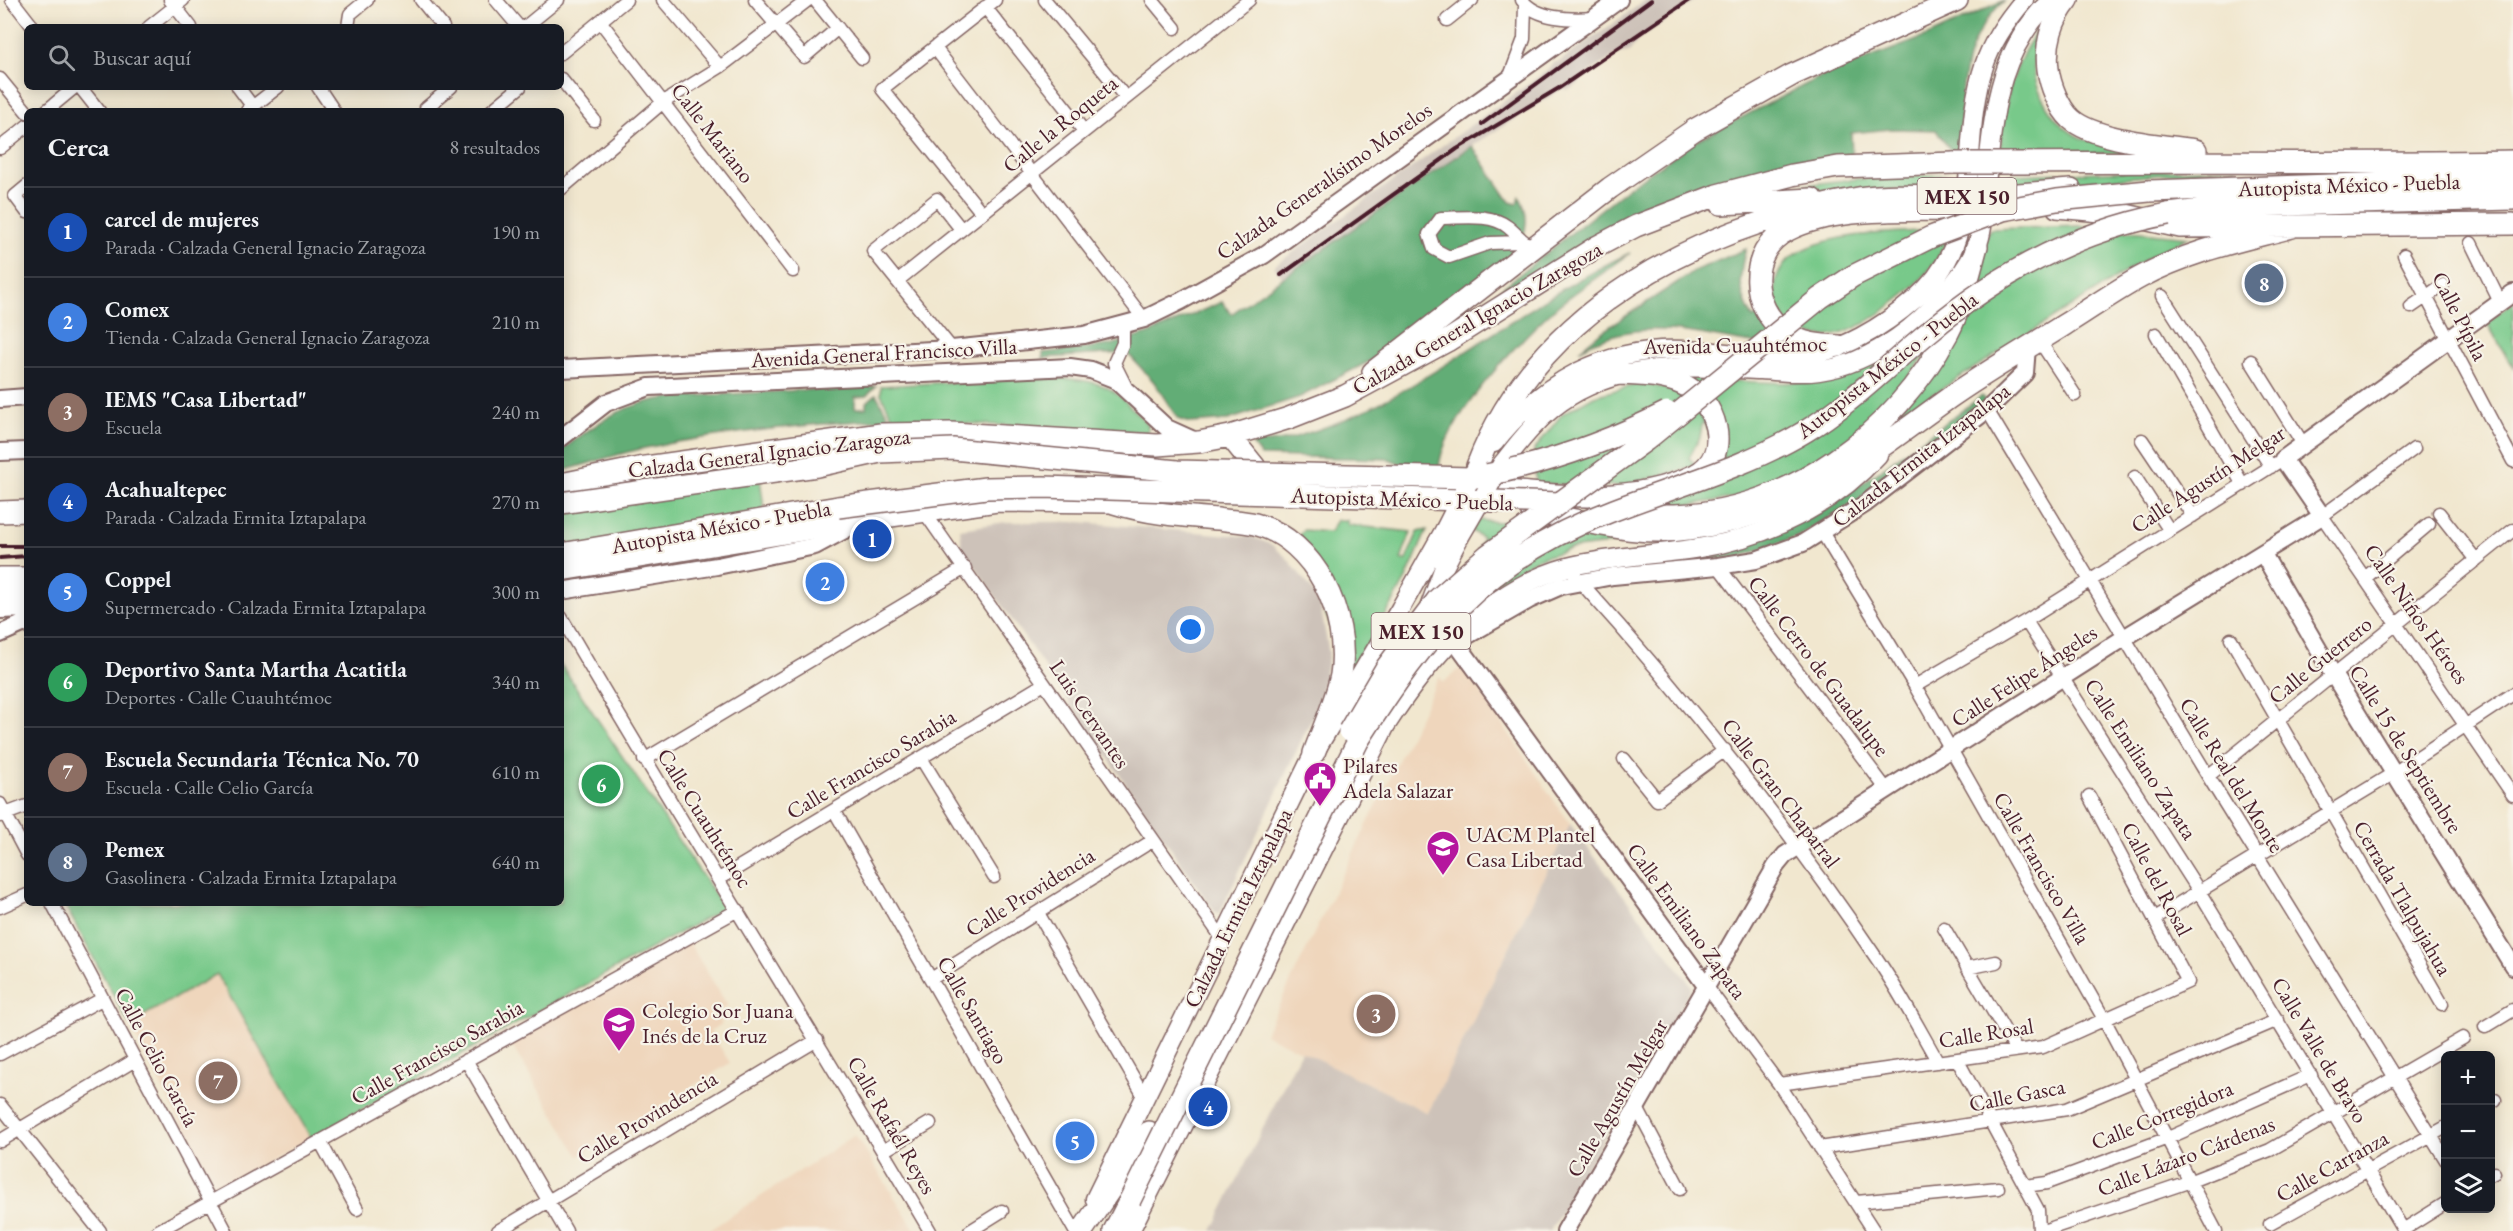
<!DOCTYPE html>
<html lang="es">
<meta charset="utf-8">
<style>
body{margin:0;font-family:"EB Garamond",serif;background:#242831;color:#f1f3f6}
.controls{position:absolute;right:18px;bottom:18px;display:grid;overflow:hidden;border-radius:9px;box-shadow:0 3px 15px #0003}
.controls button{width:54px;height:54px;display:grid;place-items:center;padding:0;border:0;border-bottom:2px solid #363941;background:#171b24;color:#f1f3f6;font:30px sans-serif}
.you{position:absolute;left:1191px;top:630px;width:21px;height:21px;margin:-15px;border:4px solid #fff;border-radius:50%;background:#1a73e8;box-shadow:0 0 0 9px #1a73e833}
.badge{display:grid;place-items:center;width:39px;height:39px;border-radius:50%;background:#d690ce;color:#fff;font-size:20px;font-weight:700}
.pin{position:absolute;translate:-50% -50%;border:3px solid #fff;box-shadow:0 2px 6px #0006}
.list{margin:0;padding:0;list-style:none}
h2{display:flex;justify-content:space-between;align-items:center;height:78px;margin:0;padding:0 24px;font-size:26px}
h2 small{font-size:20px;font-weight:400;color:#9ea1a6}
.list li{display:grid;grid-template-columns:39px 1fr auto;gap:18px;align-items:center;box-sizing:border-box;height:90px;padding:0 24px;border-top:2px solid #363941}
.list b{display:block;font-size:22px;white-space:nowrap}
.list p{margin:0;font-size:20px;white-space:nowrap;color:#9ea1a6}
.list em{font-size:20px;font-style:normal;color:#9ea1a6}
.icon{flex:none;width:33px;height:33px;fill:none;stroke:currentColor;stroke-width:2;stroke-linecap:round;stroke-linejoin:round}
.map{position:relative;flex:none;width:2513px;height:1231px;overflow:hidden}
.search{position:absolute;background:#171b24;box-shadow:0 3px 15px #0003;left:24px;top:24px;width:540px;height:66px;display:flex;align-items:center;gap:15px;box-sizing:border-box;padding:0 21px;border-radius:9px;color:#9ea1a6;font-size:22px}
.panel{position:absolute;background:#171b24;box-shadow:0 3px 15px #0003;left:24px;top:108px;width:540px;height:798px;border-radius:9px}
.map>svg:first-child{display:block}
.built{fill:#efd6bc}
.industrial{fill:#cdc2b9}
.green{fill:#78c98a;stroke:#61745a;stroke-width:1.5}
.forest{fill:#62ad76;stroke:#566650;stroke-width:1.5}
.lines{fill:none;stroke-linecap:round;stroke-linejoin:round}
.street-casing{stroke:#846564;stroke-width:15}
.secondary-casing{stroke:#846564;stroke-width:20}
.primary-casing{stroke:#846564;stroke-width:21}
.highway-casing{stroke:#846564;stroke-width:24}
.street{stroke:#fff;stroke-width:12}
.secondary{stroke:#fff;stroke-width:16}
.primary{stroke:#fff;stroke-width:18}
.highway{stroke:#fff;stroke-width:21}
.rail{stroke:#4a1f2b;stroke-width:4}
.primary-bridge-casing{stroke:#846564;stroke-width:21;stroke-linecap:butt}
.highway-bridge-casing{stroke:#846564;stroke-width:24;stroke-linecap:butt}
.primary-bridge{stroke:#fff;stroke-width:18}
.highway-bridge{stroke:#fff;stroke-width:21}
.labels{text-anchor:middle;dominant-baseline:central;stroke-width:4.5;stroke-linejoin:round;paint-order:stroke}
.shield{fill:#f7f3e8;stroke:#7e5f64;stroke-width:1.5}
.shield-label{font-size:21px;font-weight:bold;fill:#4a1f2b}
.street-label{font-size:22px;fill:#4a1f2b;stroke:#f7f3e8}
.poi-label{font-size:22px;fill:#4a1f2b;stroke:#f7f3e8;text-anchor:start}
</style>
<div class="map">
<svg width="2513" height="1231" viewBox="0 0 2513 1231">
<rect width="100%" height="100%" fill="#f7f3e8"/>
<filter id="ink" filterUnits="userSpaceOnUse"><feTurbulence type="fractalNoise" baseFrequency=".0167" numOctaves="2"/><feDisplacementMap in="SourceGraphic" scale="12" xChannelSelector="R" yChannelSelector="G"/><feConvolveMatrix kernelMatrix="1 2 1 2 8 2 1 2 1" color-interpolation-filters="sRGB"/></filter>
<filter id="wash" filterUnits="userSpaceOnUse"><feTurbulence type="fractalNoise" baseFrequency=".008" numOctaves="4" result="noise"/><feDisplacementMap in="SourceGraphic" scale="24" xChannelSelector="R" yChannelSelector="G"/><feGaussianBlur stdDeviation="1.35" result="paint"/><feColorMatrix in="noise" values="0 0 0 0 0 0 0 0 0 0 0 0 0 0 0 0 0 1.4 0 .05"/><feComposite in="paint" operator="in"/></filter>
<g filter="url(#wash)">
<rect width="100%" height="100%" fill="#f1e7cf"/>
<!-- built -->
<path class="built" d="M1463 666 1570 824 1428 1113 1265 1034 1439 677 1444 682Z
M688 941 728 1006 716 1013 722 1024 710 1031 730 1063 579 1156 509 1041Z
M217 974 311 1138 216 1189 129 1024Z
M855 1135 916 1231H708Z"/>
<!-- industrial -->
<path class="industrial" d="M1646 0H1696L1639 39 1629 52 1617 54 1581 78 1579 84 1568 90H1560L1472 146 1283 278 1274 266 1545 72 1554 62H1559Z
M1006 522H1079L1253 537 1272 545 1287 558 1310 587 1320 604 1329 653 1320 701 1219 914 1215 912 962 548 960 529Z
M1570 824 1692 987 1550 1231H1212L1301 1051 1428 1113Z"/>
<!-- green -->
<path class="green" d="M2043 21C2039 33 2035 45 2034 57 2031 90 2055 129 2086 140L2169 153H2000C2002 104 2014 61 2043 21Z
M2238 168 2009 188V175Z
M1958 175 1957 188 1757 194C1824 179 1890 175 1958 175Z
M2081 226 2189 237 2141 262 1899 416 1990 229Z
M1936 230 1949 231C1942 260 1921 282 1898 300 1880 314 1854 333 1830 336 1774 341 1752 273 1805 249 1841 232 1897 233 1936 230Z
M2513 301V368L2487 323Z
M1915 336 1931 348 1884 409 1819 463 1741 497 1661 509 1649 501 1721 455 1680 376C1743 381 1813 393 1872 364 1888 357 1901 346 1915 336Z
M1025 378C1047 378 1086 377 1106 387 1122 395 1135 412 1148 425V432L894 420 881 394V386Z
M1642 383 1686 393 1703 420 1700 437 1689 458 1697 466 1622 486 1536 484 1534 450 1562 414 1594 396Z
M758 464 767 530 561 563V514L580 511 577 494Z
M1337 520H1347L1348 525 1411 532 1401 560H1406L1418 532 1427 530 1406 579 1344 689 1348 672 1297 538 1303 530 1330 532Z
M1478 520 1646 536 1663 537 1570 549 1537 559 1434 617 1440 601H1454L1483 538 1472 531Z
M561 665 724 908 311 1138 217 974 129 1024 64 903H561Z"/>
<!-- forest -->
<path class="forest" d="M2005 0C1956 44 1963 94 1960 154H1953L1936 130 1891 129 1851 133 1852 157C1780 166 1710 181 1644 211 1573 244 1508 294 1442 336L1628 188 1696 141 1822 76 1930 35Z
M1472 146 1510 202 1517 204 1519 196C1530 214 1527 231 1518 249L1370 361 1300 397 1228 420 1191 423 1178 419 1154 382 1129 355 1123 353 1043 358V353L1110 345 1148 334 1222 302 1231 314Z
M1746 249C1738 275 1739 294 1753 318L1759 315 1795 347C1720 346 1652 307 1579 350L1600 333 1696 270Z
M1630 253C1607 271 1582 287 1559 305 1524 334 1439 424 1439 470L1409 467 1389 459 1261 456 1252 444C1264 442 1277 442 1288 439 1417 405 1512 307 1630 253Z
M876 386 866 396 855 397V408H866V403L876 394 890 419C808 424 725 432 645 448 616 454 589 464 561 471V451C600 420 625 402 675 397Z
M1982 396 1987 404 1859 500 1797 537 1739 557 1664 564V559L1745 546 1829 507Z"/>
</g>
<g filter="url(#ink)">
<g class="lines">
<defs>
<path id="street" d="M12 0 33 27
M170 0 191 27
M421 0 443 27
M496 0 519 27
M663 0 720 67
M755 0 804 57 838 28
M815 0 862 58
M1045 0 1126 98
M1152 0 1175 28
M1522 0C1536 19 1571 20 1593 18
M985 7 1084 131
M1447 20 1472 0
M600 21 793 271
M149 27 183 0
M348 27 350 14 367 0
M525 27 558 0
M935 48 1144 319
M561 53 626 0
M1510 76 1524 39 1525 5
M0 79 27 112
M561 79 594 120
M80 87 99 111
M238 87 253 107
M318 87 334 111
M426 108 451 87
M46 111 75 87
M247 111 278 87
M491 111 520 87
M0 148 27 126
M27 186 15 196 27 212
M561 189 662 103 720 67 808 0
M982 213 882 89 995 0
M1521 242 1490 243 1449 257 1434 249 1429 234 1441 218C1462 218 1491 213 1508 227 1518 235 1522 242 1534 248
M2471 243 2500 302
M2404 255 2513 461
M897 281 1249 0
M2162 296 2271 467
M2411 307 2443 285
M1123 326V343L1114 363 1125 385
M2156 334 2243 485
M2039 340 2075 395
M952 349 873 251 937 199 961 229
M2251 361 2303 444
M1987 410 2208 776 2446 1160
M2142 440 2193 516
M2414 449 2322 516 2513 795
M2135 477 2170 531
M925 513 1222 938
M2439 513 2476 560
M1822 532 1915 686 2104 1019 2216 1231
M1718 566 1887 790
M1576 577C1684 696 1785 823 1875 956 1898 989 1918 1027 1938 1062
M2365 578 2429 524
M561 617C681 823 809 1025 930 1231
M2026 621 2199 891 2404 1231
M2231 639 2442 1004
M1915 686 2026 621 2283 459
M921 758 994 877
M1624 759 1657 800 1725 750
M644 760 965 568
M2208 776 2513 530
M0 804 27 855
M834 810 1075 1231
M0 816 27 806
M719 879 1044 684
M52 903 226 1231
M0 907 27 895
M1038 913 1144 1096
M2155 918 2394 773 2513 694
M1944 928 2016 1050
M1967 968 1996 962
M931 979 1152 841
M1707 987 1779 1084 1874 1231
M2485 1027 2513 1010
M0 1054 102 999
M1957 1059 2038 1210 2039 1231
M466 1060 566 1231
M1779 1084 2043 1047 2188 982 2089 796
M2490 1102 2495 1100
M0 1105 100 1231
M1637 1108 1680 1189
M0 1141 135 1060
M320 1141 357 1209
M1820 1148 2067 1109 2278 1020
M883 1151 930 1123
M2490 1175 2494 1173
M2025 1186 2047 1183 2168 1138 2311 1075
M1857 1202 1998 1188
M2270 1224 2446 1127
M2403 1230 2446 1203
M158 1231 738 910
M498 1231 817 1040
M970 1231 1002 1211
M2043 1231 2191 1181 2270 1150 2463 1038"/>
<path id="secondary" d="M561 369 952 349 1084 335 1144 319 1181 301 1264 255 1619 0
M0 399 27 397
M561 438 606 403 649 387 1070 367 1091 370 1114 379 1167 428 1198 442
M0 452 27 451
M2263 554 2334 676 2513 966
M561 591 717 566 815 546 854 525
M0 610 27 609
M0 634 27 622
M1453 638 1456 642 1529 600 1561 586 1613 576 1718 566 1756 560 1803 543 1865 504 1987 410 2025 373 2027 347
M1456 642 1707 987
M1565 1231 1776 866 1785 855 2124 638 2322 516 2283 459 2513 293"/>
<path id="primary" d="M1494 443C1542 382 1606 346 1685 350 1722 351 1761 359 1798 356 1840 354 1884 326 1915 299 1989 237 1957 145 1984 66 1992 41 2007 20 2024 0
M1503 463C1522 438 1543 412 1570 396 1629 360 1694 367 1760 370 1779 371 1800 374 1819 371 1847 367 1874 354 1897 338 1925 318 1964 278 1977 246 1984 230 1983 209 1985 192 1994 118 1994 55 2051 0
M1429 608 1444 567 1459 538
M1095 1199 1314 753 1400 609 1445 529
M1130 1231 1386 725C1430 657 1487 589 1568 567 1611 556 1656 555 1699 548 1767 537 1832 506 1878 455"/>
<path id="highway" d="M2068 0C2052 19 2045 44 2048 69 2050 85 2059 108 2071 119 2096 141 2164 145 2196 150
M2008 163C2176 161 2344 164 2513 161
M2149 191 2513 179
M2005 195 2071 190
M1721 204 1812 199
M2057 207 2112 212 2180 227 2513 224
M2168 214 2237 206 2513 199
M1839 346C1820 345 1802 344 1786 333 1750 308 1746 251 1788 230 1833 208 1893 211 1942 210
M1373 372 1610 188 1694 130 1792 75 1957 0
M1230 436 1255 467
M1477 466C1537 310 1697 228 1853 199 1882 193 1915 196 1944 196
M561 484 639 468 881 434 951 433 1157 445 1199 442 1230 436 1289 418 1345 396 1447 341 1598 246 1636 226 1717 195 1792 175 1838 167 1954 163
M1338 487 1421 486 1472 492
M1469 487C1541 494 1627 508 1695 475 1734 455 1716 399 1682 384 1662 375 1640 375 1619 374
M1114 503C1149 514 1183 516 1218 519 1230 521 1243 521 1255 524 1316 540 1350 616 1341 675 1336 701 1323 728 1314 753
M1607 510C1629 512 1652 516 1675 515 1791 511 1895 433 1948 333 1962 306 1969 275 1977 246
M0 512 27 511
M1532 512C1582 520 1638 537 1689 529 1801 514 1861 461 1949 398 1986 372 2026 349 2064 325 2090 309 2115 291 2141 277 2189 251 2240 241 2292 227
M561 554 838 507
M561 570 862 520 997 501 1111 502 1151 495
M0 578H27
M0 597H27
M1082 1231 1149 1132
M1114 1231 1130 1200"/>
</defs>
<!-- street casing -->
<use href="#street" class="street-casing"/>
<!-- secondary casing -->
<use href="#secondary" class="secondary-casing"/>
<!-- primary casing -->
<use href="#primary" class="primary-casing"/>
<!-- highway casing -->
<use href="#highway" class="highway-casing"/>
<!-- street -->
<use href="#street" class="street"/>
<!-- secondary -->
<use href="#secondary" class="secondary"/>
<!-- primary -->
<use href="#primary" class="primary"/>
<!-- highway -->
<use href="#highway" class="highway"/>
<!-- rail -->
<path class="rail" d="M1482 124 1651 0
M1281 275 1457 149 1559 88 1689 0
M0 546H27
M0 558 27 556"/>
<defs>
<path id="primary-bridge" d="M1445 529 1477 466
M1459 538 1502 464"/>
<path id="highway-bridge" d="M1954 163H2008
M1944 196 2005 195
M561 503 817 466 880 452 953 449 1177 471 1471 478C1541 466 1604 444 1667 412
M838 507 986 488 1043 487 1561 503
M1349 731 1386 668 1438 599 1488 555 1646 440 1820 298 1853 276 1931 237 2003 210 2057 200 2149 191
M1130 1200 1358 741C1426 633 1485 559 1609 512 1675 486 1745 468 1806 431 1852 403 1889 364 1930 331 1999 273 2079 231 2168 214"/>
</defs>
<!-- primary-bridge casing -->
<use href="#primary-bridge" class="primary-bridge-casing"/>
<!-- highway-bridge casing -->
<use href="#highway-bridge" class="highway-bridge-casing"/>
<!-- primary-bridge -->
<use href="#primary-bridge" class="primary-bridge"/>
<!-- highway-bridge -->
<use href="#highway-bridge" class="highway-bridge"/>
</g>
</g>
<!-- icons -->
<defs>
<symbol id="civic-pin" viewBox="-11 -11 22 30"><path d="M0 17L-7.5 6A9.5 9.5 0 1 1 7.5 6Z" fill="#b5179e" stroke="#f7f3e8"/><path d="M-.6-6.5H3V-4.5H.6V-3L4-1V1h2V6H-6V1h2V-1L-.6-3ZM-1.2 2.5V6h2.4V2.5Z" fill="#fff"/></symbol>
<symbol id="university-pin" viewBox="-11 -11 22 30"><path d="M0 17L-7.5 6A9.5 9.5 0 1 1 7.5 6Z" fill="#b5179e" stroke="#f7f3e8"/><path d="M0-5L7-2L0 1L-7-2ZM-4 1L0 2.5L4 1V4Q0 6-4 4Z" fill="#fff"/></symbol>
<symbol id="school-pin" viewBox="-11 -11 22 30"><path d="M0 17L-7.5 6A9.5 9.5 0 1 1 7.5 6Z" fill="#b5179e" stroke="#f7f3e8"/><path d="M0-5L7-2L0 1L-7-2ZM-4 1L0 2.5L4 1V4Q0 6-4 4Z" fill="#fff"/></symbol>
</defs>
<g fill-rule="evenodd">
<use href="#civic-pin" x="1301" y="759" width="38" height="52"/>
<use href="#university-pin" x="1424" y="828" width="38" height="52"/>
<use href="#school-pin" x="600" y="1004" width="38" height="52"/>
</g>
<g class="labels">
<!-- shield labels -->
<g class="shield">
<rect x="1917.5" y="178" width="99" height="36" rx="4.5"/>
<rect x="1371.5" y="613" width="99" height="36" rx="4.5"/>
</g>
<g class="shield-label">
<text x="1967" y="196">MEX 150</text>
<text x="1421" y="631">MEX 150</text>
</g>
<!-- street labels -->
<g class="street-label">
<text transform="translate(1060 124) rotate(-39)">Calle la Roqueta</text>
<text transform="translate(713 133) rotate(52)">Calle Mariano</text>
<text transform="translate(1324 181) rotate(-35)">Calzada Generalísimo Morelos</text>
<text transform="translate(2349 185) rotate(-2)">Autopista México - Puebla</text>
<text transform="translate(2460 316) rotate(63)">Calle Pípila</text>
<text transform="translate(1477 318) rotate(-30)">Calzada General Ignacio Zaragoza</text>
<text transform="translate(1735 345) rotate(-1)">Avenida Cuauhtémoc</text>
<text transform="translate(884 353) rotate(-3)">Avenida General Francisco Villa</text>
<text transform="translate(1887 365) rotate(-38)">Autopista México - Puebla</text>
<text transform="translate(769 453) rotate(-7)">Calzada General Ignacio Zaragoza</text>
<text transform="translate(1921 455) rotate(-38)">Calzada Ermita Iztapalapa</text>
<text transform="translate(2208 479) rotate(-33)">Calle Agustín Melgar</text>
<text transform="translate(1402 499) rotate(2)">Autopista México - Puebla</text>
<text transform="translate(721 527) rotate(-10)">Autopista México - Puebla</text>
<text transform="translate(2417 614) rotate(55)">Calle Niños Héroes</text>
<text transform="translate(2320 660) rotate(-39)">Calle Guerrero</text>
<text transform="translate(1819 666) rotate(53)">Calle Cerro de Guadalupe</text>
<text transform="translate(2024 676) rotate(-33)">Calle Felipe Ángeles</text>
<text transform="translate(1090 714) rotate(56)">Luis Cervantes</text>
<text transform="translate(2406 749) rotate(58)">Calle 15 de Septiembre</text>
<text transform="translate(2141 759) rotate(57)">Calle Emiliano Zapata</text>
<text transform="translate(871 764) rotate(-31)">Calle Francisco Sarabia</text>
<text transform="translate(2232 775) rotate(58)">Calle Real del Monte</text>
<text transform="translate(1781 793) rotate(53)">Calle Gran Chaparral</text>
<text transform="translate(705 818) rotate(58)">Calle Cuauhtémoc</text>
<text transform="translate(2042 868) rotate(60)">Calle Francisco Villa</text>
<text transform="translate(2157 879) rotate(62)">Calle del Rosal</text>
<text transform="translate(1030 892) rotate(-32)">Calle Providencia</text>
<text transform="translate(2403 898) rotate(60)">Cerrada Tlalpujahua</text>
<text transform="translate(1238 908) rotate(-64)">Calzada Ermita Iztapalapa</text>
<text transform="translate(1687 921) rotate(54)">Calle Emiliano Zapata</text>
<text transform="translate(973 1010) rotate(60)">Calle Santiago</text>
<text transform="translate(1986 1033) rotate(-9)">Calle Rosal</text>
<text transform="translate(2320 1050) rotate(59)">Calle Valle de Bravo</text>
<text transform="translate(437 1052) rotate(-29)">Calle Francisco Sarabia</text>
<text transform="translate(157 1057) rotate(62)">Calle Celio García</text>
<text transform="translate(2017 1095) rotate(-11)">Calle Gasca</text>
<text transform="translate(1617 1098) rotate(-60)">Calle Agustín Melgar</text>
<text transform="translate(2162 1115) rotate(-22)">Calle Corregidora</text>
<text transform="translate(647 1117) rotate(-31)">Calle Provindencia</text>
<text transform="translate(892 1125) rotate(60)">Calle Rafaél Reyes</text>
<text transform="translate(2186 1156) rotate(-21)">Calle Lázaro Cárdenas</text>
<text transform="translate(2332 1166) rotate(-29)">Calle Carranza</text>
</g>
<!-- poi labels -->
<g class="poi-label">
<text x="1343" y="765">Pilares<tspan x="1343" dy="25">Adela Salazar</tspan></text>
<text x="1466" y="834">UACM Plantel<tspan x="1466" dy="25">Casa Libertad</tspan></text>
<text x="642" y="1010">Colegio Sor Juana<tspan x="642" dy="25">Inés de la Cruz</tspan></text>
</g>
</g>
</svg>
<div class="controls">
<button>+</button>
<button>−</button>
<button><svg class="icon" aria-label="layers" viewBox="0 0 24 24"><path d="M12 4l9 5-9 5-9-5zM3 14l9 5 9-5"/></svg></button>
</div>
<div class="you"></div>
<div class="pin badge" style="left:872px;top:539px;background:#1a4fb4">1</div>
<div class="pin badge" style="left:825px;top:582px;background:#3f7fe0">2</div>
<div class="pin badge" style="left:1376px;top:1014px;background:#8d6e63">3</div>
<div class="pin badge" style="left:1208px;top:1107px;background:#1a4fb4">4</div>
<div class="pin badge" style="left:1075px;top:1141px;background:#3f7fe0">5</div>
<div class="pin badge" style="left:601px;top:784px;background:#2e9e5b">6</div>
<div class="pin badge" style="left:218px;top:1081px;background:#8d6e63">7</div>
<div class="pin badge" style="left:2264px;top:283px;background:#5c6f8a">8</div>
<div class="search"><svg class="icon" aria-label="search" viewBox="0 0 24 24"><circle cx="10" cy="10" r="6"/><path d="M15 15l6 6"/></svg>Buscar aquí</div>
<section class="panel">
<h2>Cerca<small>8 resultados</small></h2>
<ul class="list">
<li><span class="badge" style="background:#1a4fb4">1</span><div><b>carcel de mujeres</b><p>Parada · Calzada General Ignacio Zaragoza</p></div><em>190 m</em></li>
<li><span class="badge" style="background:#3f7fe0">2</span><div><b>Comex</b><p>Tienda · Calzada General Ignacio Zaragoza</p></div><em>210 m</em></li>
<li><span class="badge" style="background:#8d6e63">3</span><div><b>IEMS &quot;Casa Libertad&quot;</b><p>Escuela</p></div><em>240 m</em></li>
<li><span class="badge" style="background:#1a4fb4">4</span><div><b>Acahualtepec</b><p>Parada · Calzada Ermita Iztapalapa</p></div><em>270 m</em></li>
<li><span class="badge" style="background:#3f7fe0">5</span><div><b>Coppel</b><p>Supermercado · Calzada Ermita Iztapalapa</p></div><em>300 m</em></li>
<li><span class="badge" style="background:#2e9e5b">6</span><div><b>Deportivo Santa Martha Acatitla</b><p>Deportes · Calle Cuauhtémoc</p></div><em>340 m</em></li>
<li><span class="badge" style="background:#8d6e63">7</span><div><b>Escuela Secundaria Técnica No. 70</b><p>Escuela · Calle Celio García</p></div><em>610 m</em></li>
<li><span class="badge" style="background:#5c6f8a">8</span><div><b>Pemex</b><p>Gasolinera · Calzada Ermita Iztapalapa</p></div><em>640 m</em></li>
</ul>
</section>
</div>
